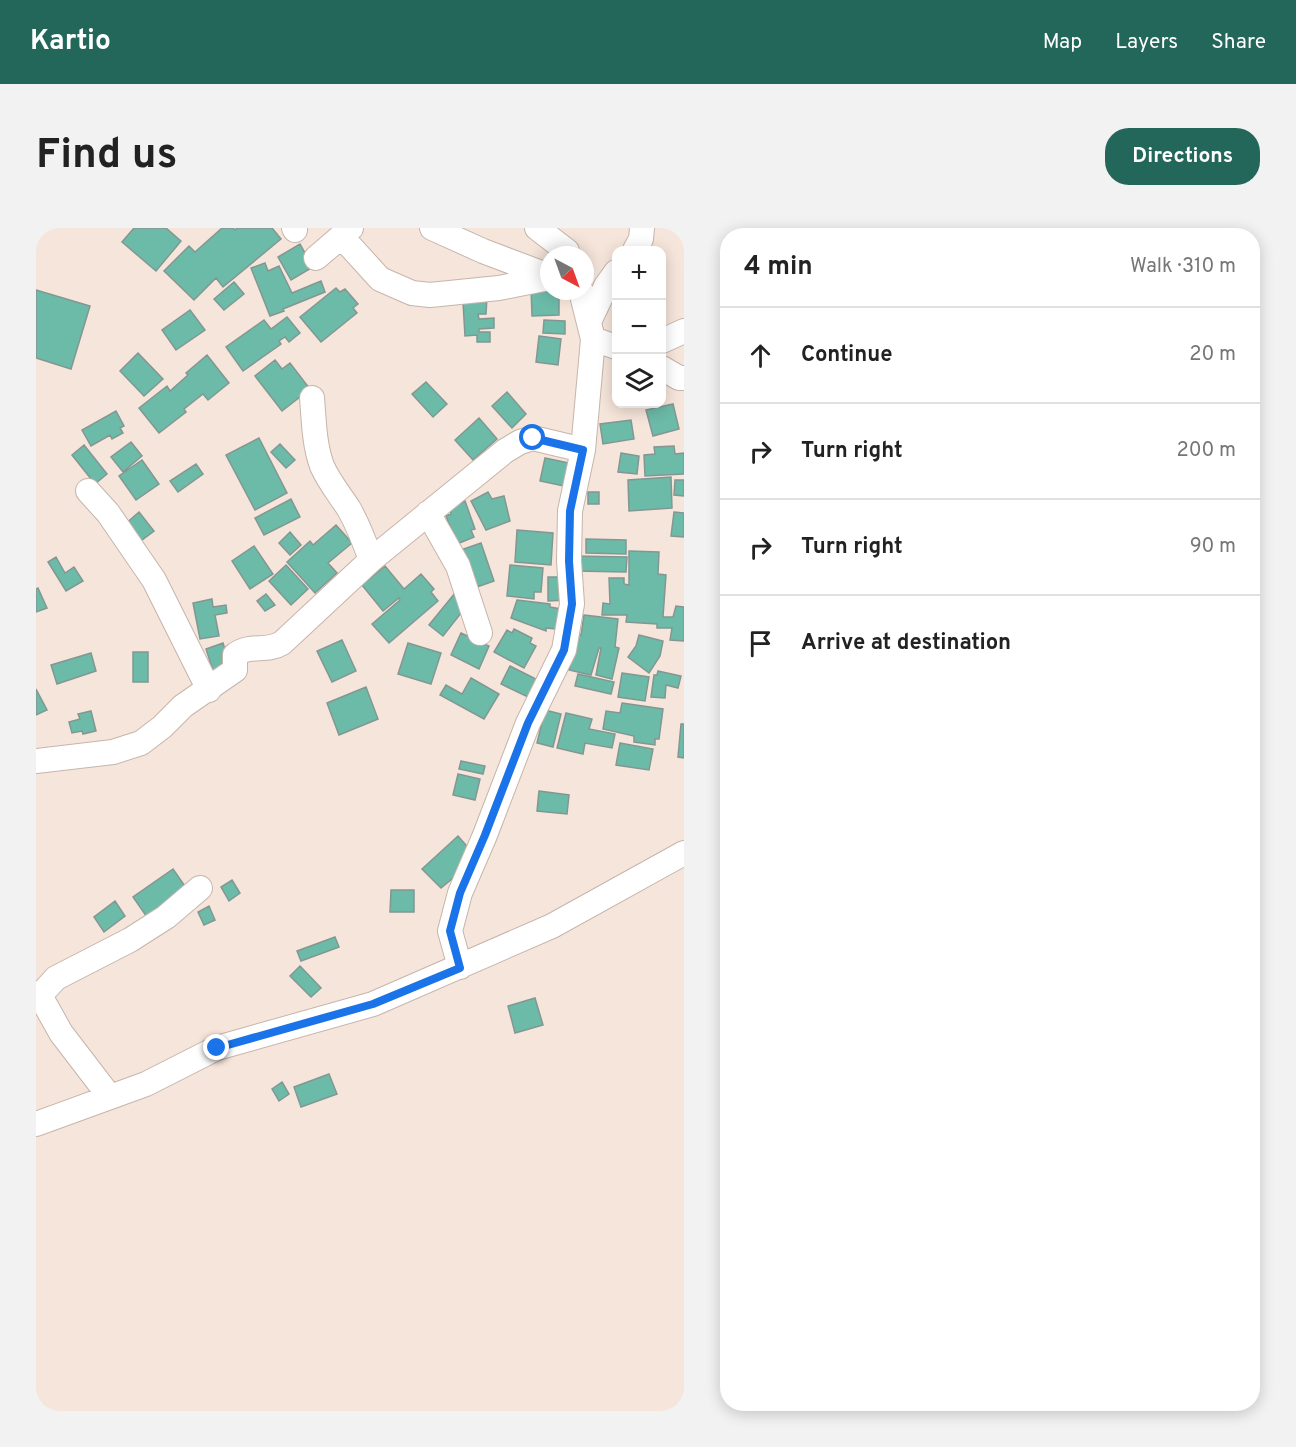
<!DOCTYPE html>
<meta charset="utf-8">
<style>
body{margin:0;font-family:Overpass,sans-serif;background:#f2f2f2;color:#222}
.controls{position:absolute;right:18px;top:18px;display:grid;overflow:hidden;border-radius:12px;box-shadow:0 3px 15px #0003}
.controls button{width:54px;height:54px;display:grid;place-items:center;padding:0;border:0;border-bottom:2px solid #e0e0e0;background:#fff;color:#222;font:30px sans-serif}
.compass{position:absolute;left:504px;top:18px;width:54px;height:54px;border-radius:50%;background:#fff;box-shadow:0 3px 15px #0003;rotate:139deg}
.stop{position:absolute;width:18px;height:18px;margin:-14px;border:4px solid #1a73e8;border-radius:50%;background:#fff}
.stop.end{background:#1a73e8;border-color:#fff;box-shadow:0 2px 6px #0008}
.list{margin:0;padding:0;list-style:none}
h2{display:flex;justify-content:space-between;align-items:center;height:78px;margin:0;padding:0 24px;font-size:26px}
h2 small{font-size:20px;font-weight:400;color:#767676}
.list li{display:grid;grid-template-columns:39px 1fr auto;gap:18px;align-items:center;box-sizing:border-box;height:96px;padding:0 24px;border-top:2px solid #e0e0e0}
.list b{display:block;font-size:22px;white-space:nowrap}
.list em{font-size:20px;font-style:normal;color:#767676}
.icon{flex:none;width:33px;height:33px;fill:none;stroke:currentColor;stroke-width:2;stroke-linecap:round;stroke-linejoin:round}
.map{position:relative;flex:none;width:648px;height:1183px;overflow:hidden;border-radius:24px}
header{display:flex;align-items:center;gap:36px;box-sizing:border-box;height:84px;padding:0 30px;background:#226759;color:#fff}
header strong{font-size:28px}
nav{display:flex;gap:33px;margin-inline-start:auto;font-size:21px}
.intro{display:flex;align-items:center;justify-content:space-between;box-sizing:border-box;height:144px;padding:0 36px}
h1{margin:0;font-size:42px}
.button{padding:15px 27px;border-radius:24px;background:#226759;color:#fff;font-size:21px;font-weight:700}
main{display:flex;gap:36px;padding:0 36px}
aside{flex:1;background:#fff;border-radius:24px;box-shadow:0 3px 15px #0003}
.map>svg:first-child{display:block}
.building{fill:#6cbaa8;stroke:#839792;stroke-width:1.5}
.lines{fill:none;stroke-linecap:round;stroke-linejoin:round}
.minor-casing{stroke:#c6b5ab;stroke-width:26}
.minor{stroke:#fff;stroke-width:24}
.route{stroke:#1a73e8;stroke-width:8}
</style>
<header>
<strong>Kartio</strong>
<nav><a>Map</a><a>Layers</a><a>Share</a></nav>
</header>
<div class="intro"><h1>Find us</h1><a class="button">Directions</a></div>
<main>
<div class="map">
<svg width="648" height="1183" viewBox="0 0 648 1183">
<rect width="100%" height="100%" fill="#f6e5da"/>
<!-- building -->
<path class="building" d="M98 0H130L145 13 120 43 86 14Z
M186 0H197L199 2 201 0H236L245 11 187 59 180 50 158 72 128 43 153 18 159 24Z
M264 16 277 39 255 52 242 29Z
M229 35 232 43 243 38 256 65 285 53 289 64 247 81 248 83 234 88 215 40Z
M198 54 208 66 188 82 178 71Z
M300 60 304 64 309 61 322 76 317 80 321 85 285 114 264 89Z
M495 60H513V63H523V87L496 88Z
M0 62 54 78 35 141 0 130Z
M451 69 450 86H442L443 91 458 90V100L443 101V104H454V114H441V107L429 108 427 74Z
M154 82 169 102 140 122 126 102Z
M251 89 264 105 253 114 249 109 243 113 245 116 207 143 190 119 228 92 235 101Z
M508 92 529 93V106L507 105Z
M503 108 525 111 522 137 500 134Z
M102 125 127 151 108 168 84 143Z
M171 127 193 155 172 172 167 166 148 181 150 184 123 205 103 180 131 158 134 163 152 147 150 145Z
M239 132 246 141 254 135 274 161 246 183 219 148Z
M390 154 411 176 397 189 376 166Z
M471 164 490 186 476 200 456 178Z
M637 176 643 201 617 208 610 182Z
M80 183 88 198 84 200 87 205 76 211 74 207 55 218 46 202Z
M443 190 461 211 437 232 419 212Z
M595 192 598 211 567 216 564 196Z
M223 210 251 265 219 282 190 227Z
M95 214 106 228 87 244 75 229Z
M244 216 259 232 250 240 235 224Z
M48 217 71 246 59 256 36 227Z
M638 218 639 226 648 225V246L609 248 608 227 619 226 618 219Z
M585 225 603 228 601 246 582 244Z
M509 230 538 236 533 259 504 253Z
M106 232 123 256 100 272 83 248Z
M160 236 167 246 142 264 134 253Z
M635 249 636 280 593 283 592 252Z
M639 252H648V268L638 267Z
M452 264 456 271 468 268 474 293 450 302 435 273Z
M552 264H563V276H552Z
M255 271 264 289 228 307 219 290Z
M429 273 439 301 435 302 438 309 421 316 410 288 415 286 413 280Z
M103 284 118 303 102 315 88 297Z
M638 284 648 285V309L635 308Z
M300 297 316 315 292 335 301 345 279 365 251 334 274 313 277 317Z
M481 302 517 305 515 337 479 334Z
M254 304 265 317 254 327 243 315Z
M550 311 590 312V326L550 325Z
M445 315 458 353 438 360 425 322Z
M218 318 237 346 214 361 196 333Z
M593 323 623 324 622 346 630 347 627 389H637L640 378 648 379V413L634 412 636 400H621V396L590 394 591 387H566L567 375 574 376 573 350H588V356L593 357Z
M538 328 591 329 590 344 538 343Z
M20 329 29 345 38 339 47 353 30 363 12 334Z
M250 337 272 361 255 377 233 353Z
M474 337 507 340 505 364H498V371L471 368Z
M349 338 368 361 385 346 398 361 395 364 402 373 353 415 336 396 364 372 363 370 347 383 326 357Z
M512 349H531L532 372 512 373Z
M2 360 11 380 0 384V361Z
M419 365 433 375 407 408 393 397Z
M230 366 239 377 229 383 221 373Z
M176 371 177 379 190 377 191 385 179 387 183 408 164 411 157 375Z
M481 372 514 376V379L532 382 530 402 510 400V403L475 390Z
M548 387 582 391 579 419 583 420 576 451 560 447 565 420H563L555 447 533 442 538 406 545 407Z
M478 401 496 410 494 415 500 418 488 440 458 424 471 402 476 405Z
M425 405 453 418 443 441 415 427Z
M603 407 627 413 624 428 613 445 592 429 600 418Z
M306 412 320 443 296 454 281 423Z
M187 415 196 443 179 449 170 421Z
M372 415 405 425 395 456 362 446Z
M97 424H112V454H97Z
M55 425 60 443 21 456 15 437Z
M474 438 500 451 492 469 465 456Z
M622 443 645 448 642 460 630 457 629 470 615 469 618 447H621Z
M586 445 613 449 609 473 582 469Z
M542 446 578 454 575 466 539 458Z
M435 450 463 466 448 491 404 467 410 457 426 466Z
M330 459 342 491 303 507 291 475Z
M0 461 11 482 0 487Z
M586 475 627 481 623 511H619V517L598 514V508L567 501 570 483 584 485Z
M509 482 525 486 517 519 501 515Z
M55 483 60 503 47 506 46 503 36 505 33 494 44 491 42 486Z
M530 485 556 491 553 501 579 506 576 520 549 515 547 526 521 520Z
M645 496H648V530L642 529Z
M584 515 617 521 613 542 580 537Z
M425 533 449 538 447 546 423 541Z
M422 546 444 551 439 572 417 567Z
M503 563 533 567 531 586 501 583Z
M422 608 436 624 435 635 405 660 386 641Z
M137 641 153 664 113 692 97 669Z
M196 652 204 665 193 673 185 659Z
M355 662H378V684H354Z
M79 673 89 688 68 704 58 689Z
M173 678 179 692 168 697 162 684Z
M299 709 303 719 265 733 261 723Z
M264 738 285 760 275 769 254 748Z
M499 770 507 797 479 805 472 778Z
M293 846 301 866 265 879 258 859Z
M246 854 253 866 243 873 236 861Z"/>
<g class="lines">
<defs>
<path id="minor" d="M258 0 259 2
M396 0 447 23 513 48
M501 0 531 23
M305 8 344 51 376 65 394 67 463 60 513 50
M599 22 605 11 606 0
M280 30 315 0
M553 94 570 58 580 44
M557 111 580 119
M626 113 648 103
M626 140 643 150H648
M276 170C278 193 278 216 286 238 293 254 304 267 313 281 322 297 329 315 335 332
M52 263 72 285 118 352 173 462
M392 285 422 338 444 405
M0 533 77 524 105 515 126 499 147 478 199 442V427C215 415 230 425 246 415L335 332 469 223 484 214 497 210 547 222
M424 739 414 703 424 665 449 607 492 495 528 422 536 376 533 333 534 283 547 222 557 111 545 63
M74 869 25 805 6 771 8 763 20 750 94 712 130 689 164 660
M0 896 110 856 181 820 337 776 516 698 648 625"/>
</defs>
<!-- minor casing -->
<use href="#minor" class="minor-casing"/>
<!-- minor -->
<use href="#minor" class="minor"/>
</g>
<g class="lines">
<!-- route -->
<path class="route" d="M181 820 337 776 424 740 414 703 424 665 449 607 492 495 528 422 536 376 533 333 534 283 547 222 497 210"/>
</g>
</svg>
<div class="controls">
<button>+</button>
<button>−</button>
<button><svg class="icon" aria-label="layers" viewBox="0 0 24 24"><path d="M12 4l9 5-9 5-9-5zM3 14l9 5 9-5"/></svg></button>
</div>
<svg class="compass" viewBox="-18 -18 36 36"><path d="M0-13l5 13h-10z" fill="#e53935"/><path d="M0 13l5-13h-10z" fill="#767676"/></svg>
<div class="stop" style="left:497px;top:210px"></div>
<div class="stop end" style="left:181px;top:820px"></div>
</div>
<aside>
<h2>4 min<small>Walk · 310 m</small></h2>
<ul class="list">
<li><svg class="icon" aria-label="ahead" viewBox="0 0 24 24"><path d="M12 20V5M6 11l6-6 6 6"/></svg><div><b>Continue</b></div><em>20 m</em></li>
<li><svg class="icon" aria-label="right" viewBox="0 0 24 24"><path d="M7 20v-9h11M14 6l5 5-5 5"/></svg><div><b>Turn right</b></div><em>200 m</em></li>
<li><svg class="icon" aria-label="right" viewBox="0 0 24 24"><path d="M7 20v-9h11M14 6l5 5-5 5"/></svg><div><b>Turn right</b></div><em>90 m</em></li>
<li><svg class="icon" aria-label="arrive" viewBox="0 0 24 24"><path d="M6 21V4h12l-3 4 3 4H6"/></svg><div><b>Arrive at destination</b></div></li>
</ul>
</aside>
</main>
